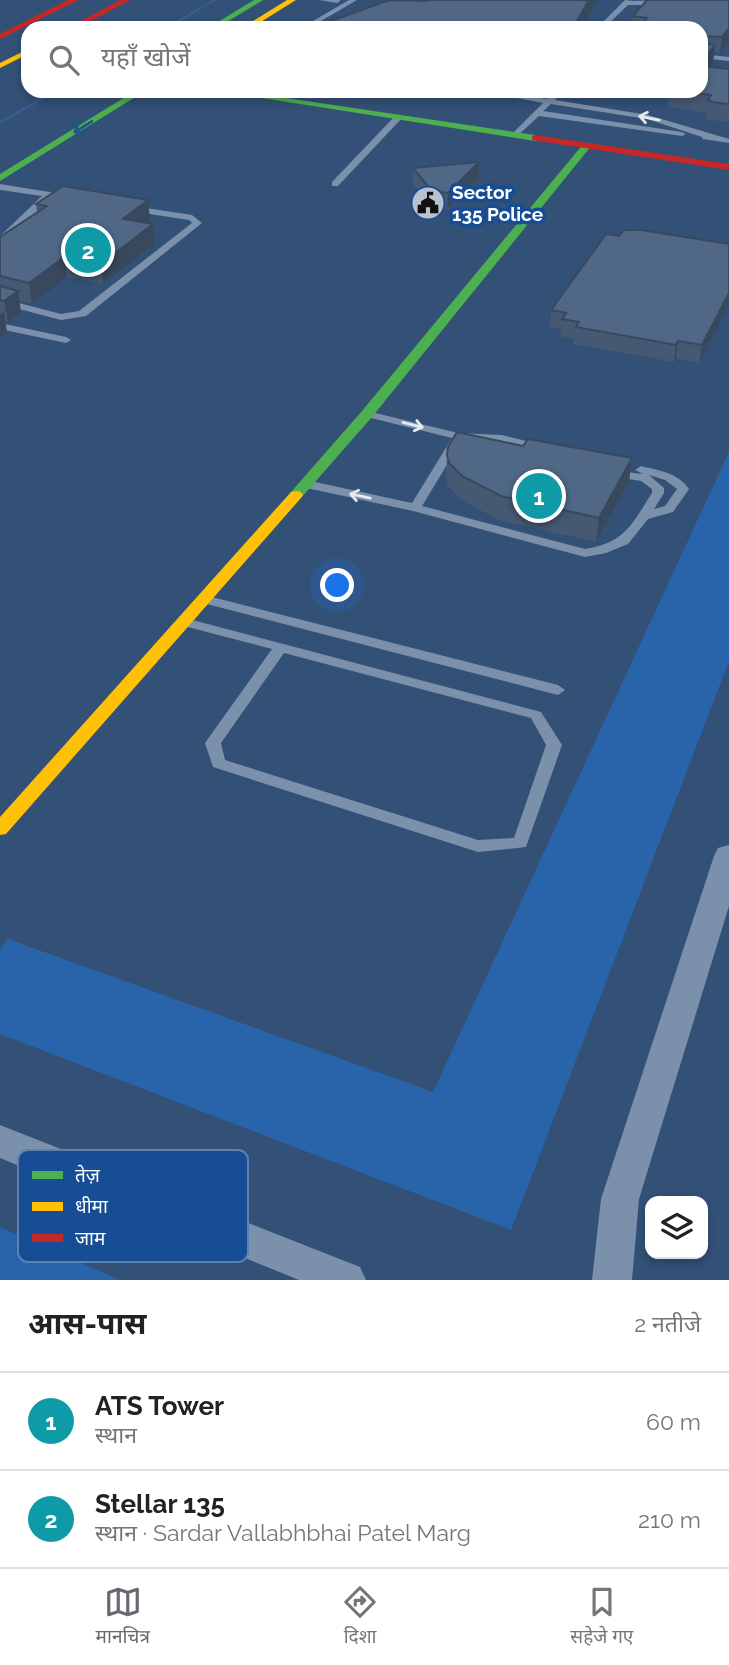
<!DOCTYPE html>
<html lang="hi">
<meta charset="utf-8">
<style>
body{margin:0;font-family:Raleway,"Noto Sans Devanagari",sans-serif;background:#f6f6f6;color:#222}
.controls{position:absolute;right:21px;bottom:21px;display:grid;overflow:hidden;border-radius:14px;box-shadow:0 4px 10px #0003}
.controls button{width:63px;height:63px;display:grid;place-items:center;padding:0;border:0;border-bottom:2px solid #e0e0e0;background:#fff;color:#222;font:35px sans-serif}
.you{position:absolute;left:338px;top:586px;width:24px;height:24px;margin:-18px;border:5px solid #fff;border-radius:50%;background:#1a73e8;box-shadow:0 0 0 10px #1a73e833}
.badge{display:grid;place-items:center;width:46px;height:46px;border-radius:50%;background:#666a70;color:#fff;font-size:23px;font-weight:700}
.pin{position:absolute;translate:-50% -50%;border:4px solid #fff;box-shadow:0 2px 7px #0006}
.list{margin:0;padding:0;list-style:none}
h2{display:flex;justify-content:space-between;align-items:center;height:91px;margin:0;padding:0 28px;font-size:30px}
h2 small{font-size:23px;font-weight:400;color:#767676}
.list li{display:grid;grid-template-columns:46px 1fr auto;gap:21px;align-items:center;box-sizing:border-box;height:98px;padding:0 28px;border-top:2px solid #e0e0e0}
.list b{display:block;font-size:26px;white-space:nowrap}
.list p{margin:0;font-size:23px;white-space:nowrap;color:#767676}
.list em{font-size:23px;font-style:normal;color:#767676}
.icon{flex:none;width:38px;height:38px;fill:none;stroke:currentColor;stroke-width:2;stroke-linecap:round;stroke-linejoin:round}
.map{position:relative;flex:none;width:729px;height:1280px;overflow:hidden}
.search{position:absolute;background:#fff;box-shadow:0 4px 10px #0003;left:21px;right:21px;top:21px;height:77px;display:flex;align-items:center;gap:18px;box-sizing:border-box;padding:0 24px;border-radius:21px;color:#767676;font-size:26px}
.sheet{height:287px;background:#fff}
nav{display:flex;justify-content:space-around;align-items:center;box-sizing:border-box;height:98px;border-top:2px solid #e0e0e0;background:#fff;font-size:19px;color:#767676}
nav a{display:grid;justify-items:center;gap:4px}
nav .on{color:#666a70}
.map>svg:first-child{display:block}
.green{fill:#2964ab}
.lines{fill:none;stroke-linecap:round;stroke-linejoin:round}
.stream{fill:#355d8f;fill-rule:evenodd}
.lane{fill:#7b90aa;fill-rule:evenodd}
.street{fill:#7b90aa;fill-rule:evenodd}
.fast{fill:#4caf50;fill-rule:evenodd}
.slow{fill:#ffc107;fill-rule:evenodd}
.jam{fill:#c62828;fill-rule:evenodd}
.wall{fill:#455973}
.shaded-wall{fill:#38495e}
.building{fill:#506886;stroke:#38495e;stroke-width:2}
.oneway{stroke:#e5e9ee}
.oneway2{stroke:#1b578d}
.labels{text-anchor:middle;dominant-baseline:central;stroke-width:7;stroke-linejoin:round;paint-order:stroke}
.far-poi-label{font-size:19px;font-weight:bold;fill:#fff;stroke:#164d94;text-anchor:start}
.key{fill:#164d94;stroke:#5c82b4;stroke-width:2}
.key-label{font-size:19px;fill:#fff}
</style>
<div class="map">
<svg width="729" height="1280" viewBox="0 0 729 1280">
<rect width="100%" height="100%" fill="#335077"/>
<!-- green -->
<path class="green" d="M729 452V661L511 1230 0 1034V949L8 939 433 1092Z
M0 1227 120 1280H0Z"/>
<g class="lines">
<!-- stream -->
<path class="stream" d="M212 0H217L169 28H164Z
M53 91H58L0 124V121Z"/>
<!-- lane -->
<path class="lane" d="M319 0H340V1L337 3Z
M349 0H357L309 28H301Z
M625 0 632 1 673 0 660 5H628L604 28H597Z
M701 54 729 57V61L701 58Z
M348 91H395L382 97Z
M480 91H498L547 99 555 91H563L555 100 648 115 729 139V143L703 139 702 137 647 119 551 104 543 111 682 132 686 134 682 136 539 116 516 137 512 135 513 133 543 103Z
M396 115 403 117 338 186H332V182Z
M0 184 68 195 72 198 68 201 52 198 11 236 0 243V236L42 196 0 190Z
M133 206 192 215 202 223 86 316 61 320 0 304V298L61 314 79 311 192 223 189 220 130 211 129 209Z
M0 323 66 337 71 340 66 343 0 329Z
M367 411 458 433 502 435 546 446 548 448 542 452 502 441 462 440 422 506 585 549C625 543 632 524 652 493V489L641 481 610 476 608 473 610 470 643 474 635 470 641 466C660 471 677 472 689 489L673 512 648 519 628 544 606 553 585 557 413 511 302 487 300 484 302 481 306 480 412 503 452 438 363 416 361 414ZM649 475 665 480 677 489 665 506 654 509 664 493V488Z
M204 595 558 685 565 690 558 695 199 602 197 599Z
M185 618 541 712 562 745 526 847 478 852 213 767 205 743 272 649 180 625 178 622 180 619ZM284 653 531 718 546 745 514 838 478 840 225 760 221 743Z"/>
<!-- street -->
<path class="street" d="M729 845V906L639 1199 632 1280H592L601 1199 714 856 718 848Z
M0 1125 360 1267 366 1280H299L0 1158Z"/>
<!-- fast -->
<path class="fast" d="M254 0H263L217 28H208Z
M135 91H145L0 181V174Z
M217 91H238L535 135 540 138 535 141Z
M584 143 592 145 372 417 301 498H291L289 495 291 492 362 411Z"/>
<!-- slow -->
<path class="slow" d="M287 0H296L251 28H242Z
M28 49V54L0 68V63Z
M296 491 301 492 303 495 301 498 6 834 0 835V817L291 492Z"/>
<!-- jam -->
<path class="jam" d="M68 0H78L0 39V34Z
M120 0H130L78 28H68Z
M535 135 729 164V170L532 140V136Z"/>
</g>
<!-- wall -->
<path class="wall" d="M729 0 720 53H714L713 62 709 67 729 69V122L710 120 706 118 707 113 667 106 668 94 645 91H701V28H631L633 16Z
M413 168 479 177 447 209 431 207 413 184Z
M36 204 150 220 146 223 155 244 103 284 67 277 32 304 19 301 21 312 8 322H5L7 333 0 338V237L37 212Z
M619 236 729 244V305L699 363 676 358 674 362 574 344V339L560 336 561 329 550 327 551 310Z
M523 446 632 458 629 481 596 542 499 520 461 500 448 486 446 478 447 455Z"/>
<!-- shaded-wall -->
<path class="shaded-wall" d="M589 0H597L582 28H571Z
M729 28V42L720 53 722 37Z
M715 45 713 62 701 77V63Z
M479 162V177L447 209 448 193Z
M148 200 150 220 125 238 123 219Z
M153 224 155 244 103 284 101 264Z
M64 257 67 277 32 304 29 283Z
M18 291 21 312 8 322 4 301Z
M729 293V305L699 363 702 345Z
M4 312 7 333 0 338V314Z
M678 341 676 358 674 362 676 345Z
M632 458 629 481 596 542 599 518Z"/>
<!-- building -->
<path class="building" d="M389 0 428 1V0H589L576 23 571 28H312Z
M647 0H729V28L722 37 701 36V43L715 45 701 63V28H638L647 18 633 16Z
M701 66 729 69V104L712 102 708 100 711 95 682 91H701Z
M479 162 448 193 432 191 413 168Z
M63 186 148 200 123 219 153 224 101 264 64 257 29 283 0 276V237L47 206 36 204Z
M624 230H641L729 244V293L702 345 678 341 676 345 576 327 579 322 562 319 566 313 551 310 606 234 619 236Z
M0 286 18 291 4 301 0 300Z
M457 432 523 446 528 439 632 458 599 518 501 496 462 476 449 463 447 455 448 447Z"/>
<!-- one-way arrows -->
<defs><path id="oneway-shaft" d="M-6 0H5M1.5-3L5.5 0L1.5 3" fill="none" stroke-width="1.6" stroke-linecap="round" stroke-linejoin="round" transform="scale(1.75)"/></defs>
<g class="oneway">
<use href="#oneway-shaft" transform="translate(649 118) rotate(-169)"/>
<use href="#oneway-shaft" transform="translate(413 425) rotate(14)"/>
<use href="#oneway-shaft" transform="translate(360 496) rotate(-168)"/>
</g>
<use class="oneway2" href="#oneway-shaft" transform="translate(83 127) rotate(148)"/>
<!-- icons -->
<defs>
<symbol id="civic-disc" viewBox="-11 -11 22 22"><circle r="9.5" fill="#b8c2cf" stroke="#164d94"/><path d="M-.6-6.5H3V-4.5H.6V-3L4-1V1h2V6H-6V1h2V-1L-.6-3ZM-1.2 2.5V6h2.4V2.5Z" fill="#111"/></symbol>
</defs>
<g fill-rule="evenodd">
<use href="#civic-disc" x="409" y="184" width="38" height="38"/>
</g>
<g class="labels">
<!-- far-poi labels -->
<g class="far-poi-label">
<text x="452" y="192">Sector<tspan x="452" dy="22">135 Police</tspan></text>
</g>
</g>
<!-- legend -->
<rect x="18" y="1150" width="230" height="112" rx="10" class="key"/>
<rect x="32" y="1171" width="31" height="8" fill="#4caf50"/>
<rect x="32" y="1202" width="31" height="9" fill="#ffc107"/>
<rect x="32" y="1234" width="31" height="8" fill="#c62828"/>
<g class="key-label">
<text x="75" y="1182">तेज़</text>
<text x="75" y="1213">धीमा</text>
<text x="75" y="1245">जाम</text>
</g>
</svg>
<div class="controls">
<button><svg class="icon" aria-label="layers" viewBox="0 0 24 24"><path d="M12 4l9 5-9 5-9-5zM3 14l9 5 9-5"/></svg></button>
</div>
<div class="you"></div>
<div class="pin badge" style="left:539px;top:496px;background:#0f9aa8">1</div>
<div class="pin badge" style="left:88px;top:250px;background:#0f9aa8">2</div>
<div class="search"><svg class="icon" aria-label="search" viewBox="0 0 24 24"><circle cx="10" cy="10" r="6"/><path d="M15 15l6 6"/></svg>यहाँ खोजें</div>
</div>
<section class="sheet">
<h2>आस-पास<small>2 नतीजे</small></h2>
<ul class="list">
<li><span class="badge" style="background:#0f9aa8">1</span><div><b>ATS Tower</b><p>स्थान</p></div><em>60 m</em></li>
<li><span class="badge" style="background:#0f9aa8">2</span><div><b>Stellar 135</b><p>स्थान · Sardar Vallabhbhai Patel Marg</p></div><em>210 m</em></li>
</ul>
</section>
<nav>
<a class="on"><svg class="icon" aria-label="map" viewBox="0 0 24 24"><path d="M3 6l6-2 6 2 6-2v14l-6 2-6-2-6 2zM9 4v14M15 6v14"/></svg>मानचित्र</a>
<a><svg class="icon" aria-label="directions" viewBox="0 0 24 24"><path d="M12 3l9 9-9 9-9-9zM9 14v-3h6M13 9l2 2-2 2"/></svg>दिशा</a>
<a><svg class="icon" aria-label="saved" viewBox="0 0 24 24"><path d="M7 4h10v16l-5-4-5 4z"/></svg>सहेजे गए</a>
</nav>
